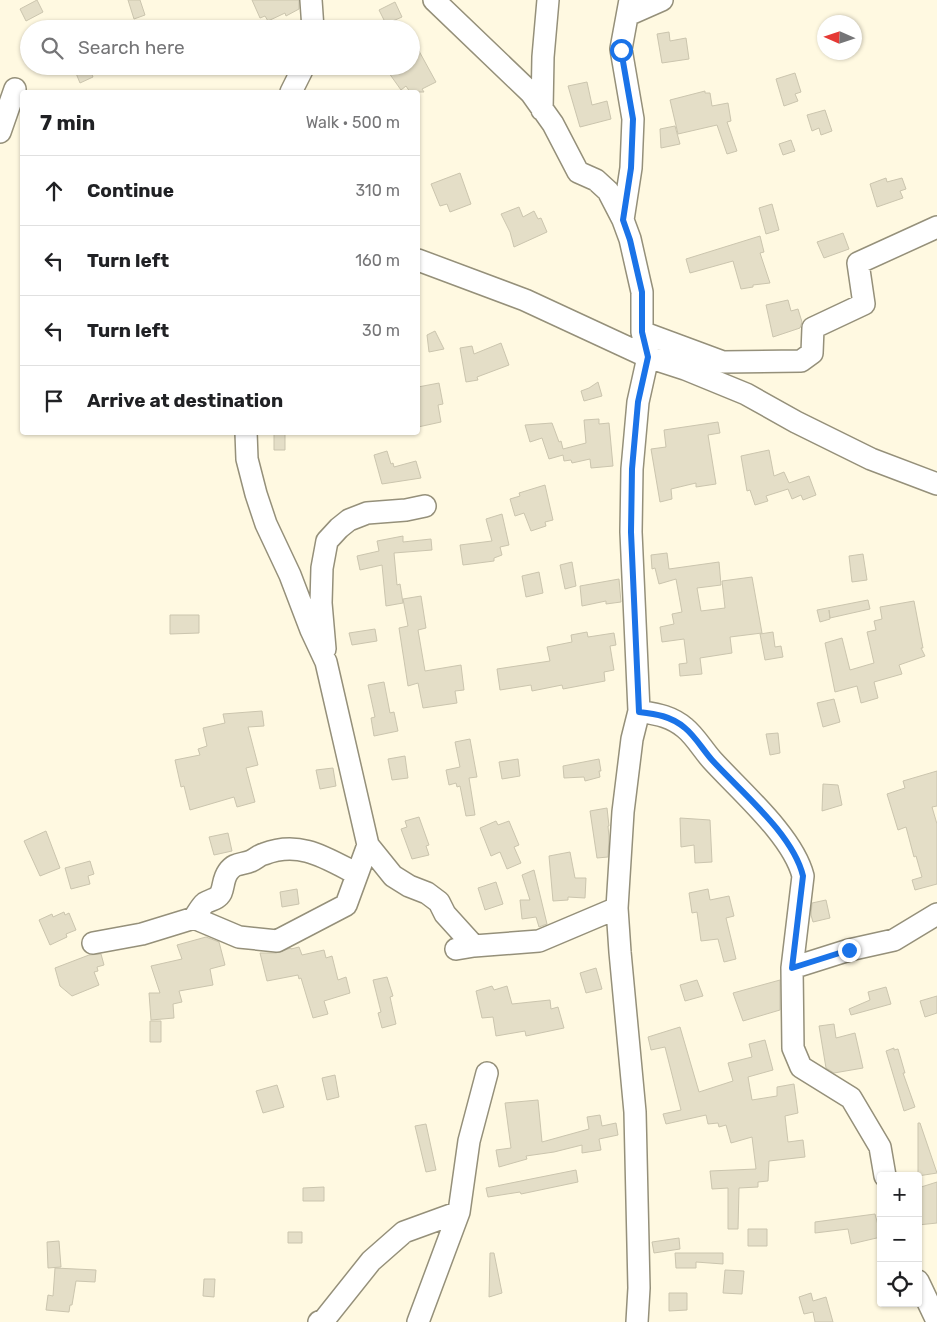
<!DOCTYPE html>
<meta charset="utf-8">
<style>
body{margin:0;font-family:Rubik,sans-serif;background:#f2f2f2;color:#202124}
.controls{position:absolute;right:15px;bottom:15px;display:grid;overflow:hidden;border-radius:5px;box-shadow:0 1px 4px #0004}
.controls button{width:45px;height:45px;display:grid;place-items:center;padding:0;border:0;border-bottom:1px solid #e0e0e0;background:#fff;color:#202124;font:25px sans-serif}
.compass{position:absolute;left:817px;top:15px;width:45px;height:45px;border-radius:50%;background:#fff;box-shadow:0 1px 4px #0004;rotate:273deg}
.stop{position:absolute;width:15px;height:15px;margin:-11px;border:4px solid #1a73e8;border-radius:50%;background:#fff}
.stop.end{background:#1a73e8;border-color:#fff;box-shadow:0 1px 5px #0008}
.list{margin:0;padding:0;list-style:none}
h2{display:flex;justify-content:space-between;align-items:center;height:65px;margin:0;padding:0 20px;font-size:21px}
h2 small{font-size:16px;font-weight:400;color:#757577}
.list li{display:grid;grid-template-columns:32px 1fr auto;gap:15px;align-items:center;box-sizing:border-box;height:70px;padding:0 20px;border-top:1px solid #e0e0e0}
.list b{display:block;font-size:19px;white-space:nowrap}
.list em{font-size:16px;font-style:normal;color:#757577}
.icon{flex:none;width:28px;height:28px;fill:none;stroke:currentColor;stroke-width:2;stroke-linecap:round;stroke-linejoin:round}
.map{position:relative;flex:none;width:937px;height:1322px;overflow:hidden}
.search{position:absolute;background:#fff;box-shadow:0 1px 4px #0004;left:20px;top:20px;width:400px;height:55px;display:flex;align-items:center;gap:12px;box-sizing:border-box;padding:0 18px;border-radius:28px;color:#757577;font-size:19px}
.panel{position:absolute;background:#fff;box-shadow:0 1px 4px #0004;left:20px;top:90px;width:400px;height:345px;border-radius:5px}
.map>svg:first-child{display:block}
.building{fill:#e4dec7;stroke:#cbc5ae}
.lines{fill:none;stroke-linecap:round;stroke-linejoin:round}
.minor-casing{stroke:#95907a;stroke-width:24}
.minor{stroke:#fff;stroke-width:21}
.route{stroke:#1a73e8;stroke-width:6}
</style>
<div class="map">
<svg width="937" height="1322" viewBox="0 0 937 1322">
<rect width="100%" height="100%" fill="#fff9e1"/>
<!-- building -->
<path class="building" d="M37 0 43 12 26 21 20 9Z
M128 0H140L145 15 134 19Z
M252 0H299V9L286 16 285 13 268 21 265 16 260 18Z
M395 2 402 17 386 24 379 10Z
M669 32 670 41 686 38 689 59 662 63 657 34Z
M419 51 436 82 422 89 424 92H410L406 86 401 90 384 66H411V55Z
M73 66H88L93 77 80 83Z
M795 73 801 92 795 94 798 101 784 106 776 79Z
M587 82 592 105 607 101 611 119 580 127 568 86Z
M705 91V93H710L712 106 728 103 731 121 727 122 737 151 727 154 717 125 678 134 670 100Z
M825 110 832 131 821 135 819 128 812 131 807 115Z
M675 126 680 144 661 148 660 129Z
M791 140 795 151 783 155 779 144Z
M460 173 471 204 450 212 447 204 440 206 431 184Z
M886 178 887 182 902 178 906 189 900 191 903 198 877 207 870 184Z
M772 204 779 230 766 234 759 208Z
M519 207 523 217 534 211 538 219 541 218 547 232 514 247 510 232 501 214Z
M843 233 849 249 824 258 817 242Z
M760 236 764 252 760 253 770 283 753 285V287L741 289 733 261 690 273 686 259Z
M788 300 791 311 798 309 802 322 800 328 773 337 766 305Z
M435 331 444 349 429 352 427 335Z
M501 343 509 365 477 377 478 380 466 382 460 348 472 346 474 354Z
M598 382 602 396 584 401 581 391 589 388Z
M439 383 443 404 438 405 441 422 418 427V387Z
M599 419V424L609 423 613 466 591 468 590 459 572 463 571 460 564 461 563 455 549 459 542 438 530 442 525 425 552 423 559 442 561 441 563 449 586 443 584 420Z
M718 422 720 433 708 435 716 484 696 487V483L671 489 672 499 660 502 651 449 666 447 664 430Z
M274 434H285V450H274Z
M769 450 774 476 784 472 789 483 809 476 816 495 803 500 801 495 792 499 788 489 766 496 768 501 755 505 750 490 747 491 741 456Z
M387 451 391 464 393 463 394 467 416 461 421 478 382 484 374 455Z
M545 485 553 520 545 522 546 526 531 531 524 513 515 516 510 499 520 496 519 493Z
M502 514 509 545 500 547 502 555 494 558V561L463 565 460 545 492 541 486 519Z
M403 536V542L431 539 432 550 394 553 397 585 400 584 403 603 386 606 382 565 360 570 357 556 379 551 377 541Z
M667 553 669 569 719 562 721 585 697 588 701 611 725 608 722 581 752 577 762 633 730 637 732 653 700 658 702 674 680 676 679 664 687 663 684 639 662 642 660 627 674 624 672 614 682 612 676 579 659 584 655 568 652 569 651 555Z
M863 554 867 580 852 582 849 556Z
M572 562 576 586 565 589 560 565Z
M539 572 543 593 526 597 522 576Z
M619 579 621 602 606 604V601L582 606 580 586Z
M421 596 426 628 418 630 425 671 461 665 464 690 455 691 457 703 423 708 418 683 408 686 399 628 408 626 403 599Z
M868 600 870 609 830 618 829 610 830 619 820 622 817 610Z
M914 601 923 648H921L925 656 899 665 902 674 874 682 878 698 861 703 857 686 835 692 825 643 842 638 850 670 874 663 867 632 876 630 874 621 882 619 880 607Z
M170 615H199V633L170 634Z
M375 629 377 641 352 645 349 633Z
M587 632 588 637 614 633 616 645 610 646 614 670 604 672 605 681 563 689 562 685 532 691 531 685 500 690 497 669 550 661 547 647 572 642 571 635Z
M773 632 775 647 781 646 783 657 765 660 760 634Z
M384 682 390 713 394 712 398 731 374 736 371 718 375 717 368 685Z
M834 699 840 722 823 727 817 703Z
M262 711 264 726 248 727 258 765 246 768 255 802 237 807 234 797 190 810 184 786 181 787 175 760 200 755 198 749 207 746 203 728 225 723 223 714Z
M778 733 780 753 770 755 766 734Z
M470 739 477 777 469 778 475 815 466 816 460 786 457 787 456 783 449 785 446 770 460 767 455 742Z
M405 756 408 778 392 780 388 759Z
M518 759 520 776 502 779 499 762Z
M599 759 601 771H599L600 777 585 781 584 777 564 778 563 766Z
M333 768 336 786 320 789 316 770Z
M937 771V806L932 807 937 824V884L915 890 912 880 922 877 916 856 914 857 906 827 898 830 887 794 905 788 903 781Z
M823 784 838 785 842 805 822 811Z
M607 808 609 826H608L609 837 608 857 597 858 590 811Z
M419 817 429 845 426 846 429 855 412 859 401 829 407 827 405 821Z
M680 818 710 820 712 862 695 863 694 845 681 847Z
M496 821 498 825 509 821 519 845 514 847 521 863 507 869 500 852 491 856 480 828Z
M46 831 60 868 40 876 24 841Z
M228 833 232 851 214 855 209 837Z
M570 852 575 878H586L585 898 568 897V900L553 901 549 856Z
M90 861 94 874 88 876 90 884 71 889 65 868Z
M534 870 547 924 539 927 536 917 522 919 520 900H530L522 875Z
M496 882 503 904 485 910 478 888Z
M297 889 299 904 282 907 280 892Z
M708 889 710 900 729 896 734 916 726 918 736 959 724 962 718 939 701 941 697 912 692 913 689 893Z
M826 900 830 918 813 922 811 915 812 903Z
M64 912 65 915 69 913 76 930 66 934 67 937 50 945 39 920 52 914 53 917Z
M206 937 219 942 225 965 210 969 213 985 179 991 182 1002 173 1004 174 1018 151 1020 149 993H160L151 966 182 959 177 945Z
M299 947 302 955 324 950 326 958 332 956 338 980 346 977 350 993 324 1001 328 1014 313 1018 301 978 299 979 298 975 267 981 260 953H276L291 948V949Z
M101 954 104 965 97 967 98 971 94 972 99 985 72 996 60 986 55 968 89 955Z
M596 968 602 989 586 993 580 973Z
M387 977 393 996 390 997 396 1024 382 1028 378 1013 381 1012 373 980Z
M697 980 703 996 685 1001 680 985Z
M780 980V1010L743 1021 733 993Z
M492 986 494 990 507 986 512 1004 550 1000 551 1009 558 1007 564 1028 526 1036 525 1031 496 1036 493 1017 482 1018 476 991Z
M886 987 891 1004 851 1015 849 1009 870 1000 868 992Z
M937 996V1013L925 1017 920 1001Z
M150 1021H161V1042H150Z
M834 1024 836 1038 855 1033 863 1068 834 1073 826 1068 819 1026Z
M680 1027 699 1092 733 1081 728 1063 752 1057 749 1044 765 1040 773 1070 748 1077 752 1100 777 1096V1087L794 1084 798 1113 785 1116 788 1142 803 1140 805 1157 769 1161 768 1181 758 1182V1187L739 1188 738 1229H728V1188L712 1189 710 1171 756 1169 752 1137 731 1143 726 1125 719 1127 718 1123 708 1124 706 1115 666 1124 663 1114 681 1110 665 1047 651 1050 648 1037Z
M894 1048V1050L898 1049 905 1073H903L915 1107 904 1111 886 1051Z
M335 1075 339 1097 327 1100 322 1078Z
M277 1085 284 1107 263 1113 256 1091Z
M538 1100 542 1142 589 1129 587 1117 600 1115 602 1126 616 1123 618 1135 599 1139 601 1150 582 1153V1145L554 1152 526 1156 527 1159 499 1167 496 1150 511 1148 505 1103Z
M918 1123H920L937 1173 918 1176Z
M426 1124 436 1170 426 1172 415 1126Z
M576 1170 578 1182 521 1194 520 1192 488 1197 486 1188Z
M937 1182V1223L918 1225V1188Z
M324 1187V1201H303V1188Z
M875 1214 878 1225 881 1224V1237L851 1244 848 1229 815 1233V1222Z
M748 1229H767V1246H748Z
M288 1232H302V1243H288Z
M679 1238 680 1249 654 1253 652 1242Z
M59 1241 61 1267 48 1268 47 1242Z
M490 1253H494L502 1293 489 1297Z
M675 1253H723V1264L696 1262V1268H676Z
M55 1268 96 1270 95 1282 76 1281 72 1305H70L69 1312 46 1310 48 1295 53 1296Z
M725 1270 744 1271 742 1294 723 1293Z
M204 1279H215L214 1297 203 1296Z
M669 1293H687V1310L669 1311Z
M811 1293 813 1301 826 1297 833 1322H815L813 1312 804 1314 799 1297Z"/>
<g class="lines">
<defs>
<path id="minor" d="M311 0 313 29
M434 0 531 93 553 124 578 172 596 180 608 191 623 220 630 239 642 292V332L648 357 638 402 632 469 631 532 639 711 632 739 623 812 617 908 620 952 635 1112 639 1288 637 1322
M628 15 662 0
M291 92 304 66
M542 110 543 57 548 0
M0 132 15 89
M623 220 631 168 633 119 621 49 630 0
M418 260 525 300 648 357 685 369 746 394 796 422 871 459 937 484
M642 332 723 362 801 361 812 353 813 328 864 304 858 263 937 227
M246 432 247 459 256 494 266 524 290 575 311 630 326 662 368 845 393 876 409 886 427 893 439 902 445 914 474 946 456 949
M325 649 321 603 322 568 327 541 339 528 349 520 367 513 406 510 425 506
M639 711C656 714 671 716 685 728 695 736 703 750 712 760 740 791 793 836 803 876L792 968 793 1048 801 1067 851 1098 880 1147 885 1176
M194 918C197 914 201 906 205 903 210 900 218 899 221 893 224 886 223 879 228 872 235 862 242 865 251 861 256 859 259 855 264 854 300 840 326 858 357 874
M93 943 142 934 194 918 239 937 277 941 346 905 368 845
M474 946 539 941 617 908
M792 968 849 950 894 940 937 914
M918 1281 937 1321
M319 1322 324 1320 371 1261 404 1232 459 1212
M418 1322 459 1212 469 1141 487 1073"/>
</defs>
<!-- minor casing -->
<use href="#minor" class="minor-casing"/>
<!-- minor -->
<use href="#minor" class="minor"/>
</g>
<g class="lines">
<!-- route -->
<path class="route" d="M621 50 633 119 631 168 623 220 630 240 642 292V332L648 357 638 402 632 469 631 532 639 712C656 714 671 716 685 728 695 736 703 750 712 760 740 791 793 834 803 876L792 968 849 950"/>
</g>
</svg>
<div class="controls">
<button>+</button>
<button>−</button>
<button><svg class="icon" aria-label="locate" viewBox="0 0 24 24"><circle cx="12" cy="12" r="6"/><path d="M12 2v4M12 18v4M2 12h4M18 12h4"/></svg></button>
</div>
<svg class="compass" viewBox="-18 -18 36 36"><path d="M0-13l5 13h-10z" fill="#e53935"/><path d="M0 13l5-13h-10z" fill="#757577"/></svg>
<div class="stop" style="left:621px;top:50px"></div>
<div class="stop end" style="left:849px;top:950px"></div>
<div class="search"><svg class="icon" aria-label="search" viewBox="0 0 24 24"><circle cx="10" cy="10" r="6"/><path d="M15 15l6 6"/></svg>Search here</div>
<section class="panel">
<h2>7 min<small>Walk · 500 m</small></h2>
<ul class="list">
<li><svg class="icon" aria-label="ahead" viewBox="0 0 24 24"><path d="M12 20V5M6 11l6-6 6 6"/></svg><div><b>Continue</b></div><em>310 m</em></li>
<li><svg class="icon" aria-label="left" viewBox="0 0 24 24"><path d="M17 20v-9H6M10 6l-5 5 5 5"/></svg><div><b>Turn left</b></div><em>160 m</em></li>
<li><svg class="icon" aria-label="left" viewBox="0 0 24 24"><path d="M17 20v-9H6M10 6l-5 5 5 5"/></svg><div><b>Turn left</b></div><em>30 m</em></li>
<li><svg class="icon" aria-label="arrive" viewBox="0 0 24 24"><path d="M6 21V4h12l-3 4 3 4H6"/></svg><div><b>Arrive at destination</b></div></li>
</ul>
</section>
</div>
